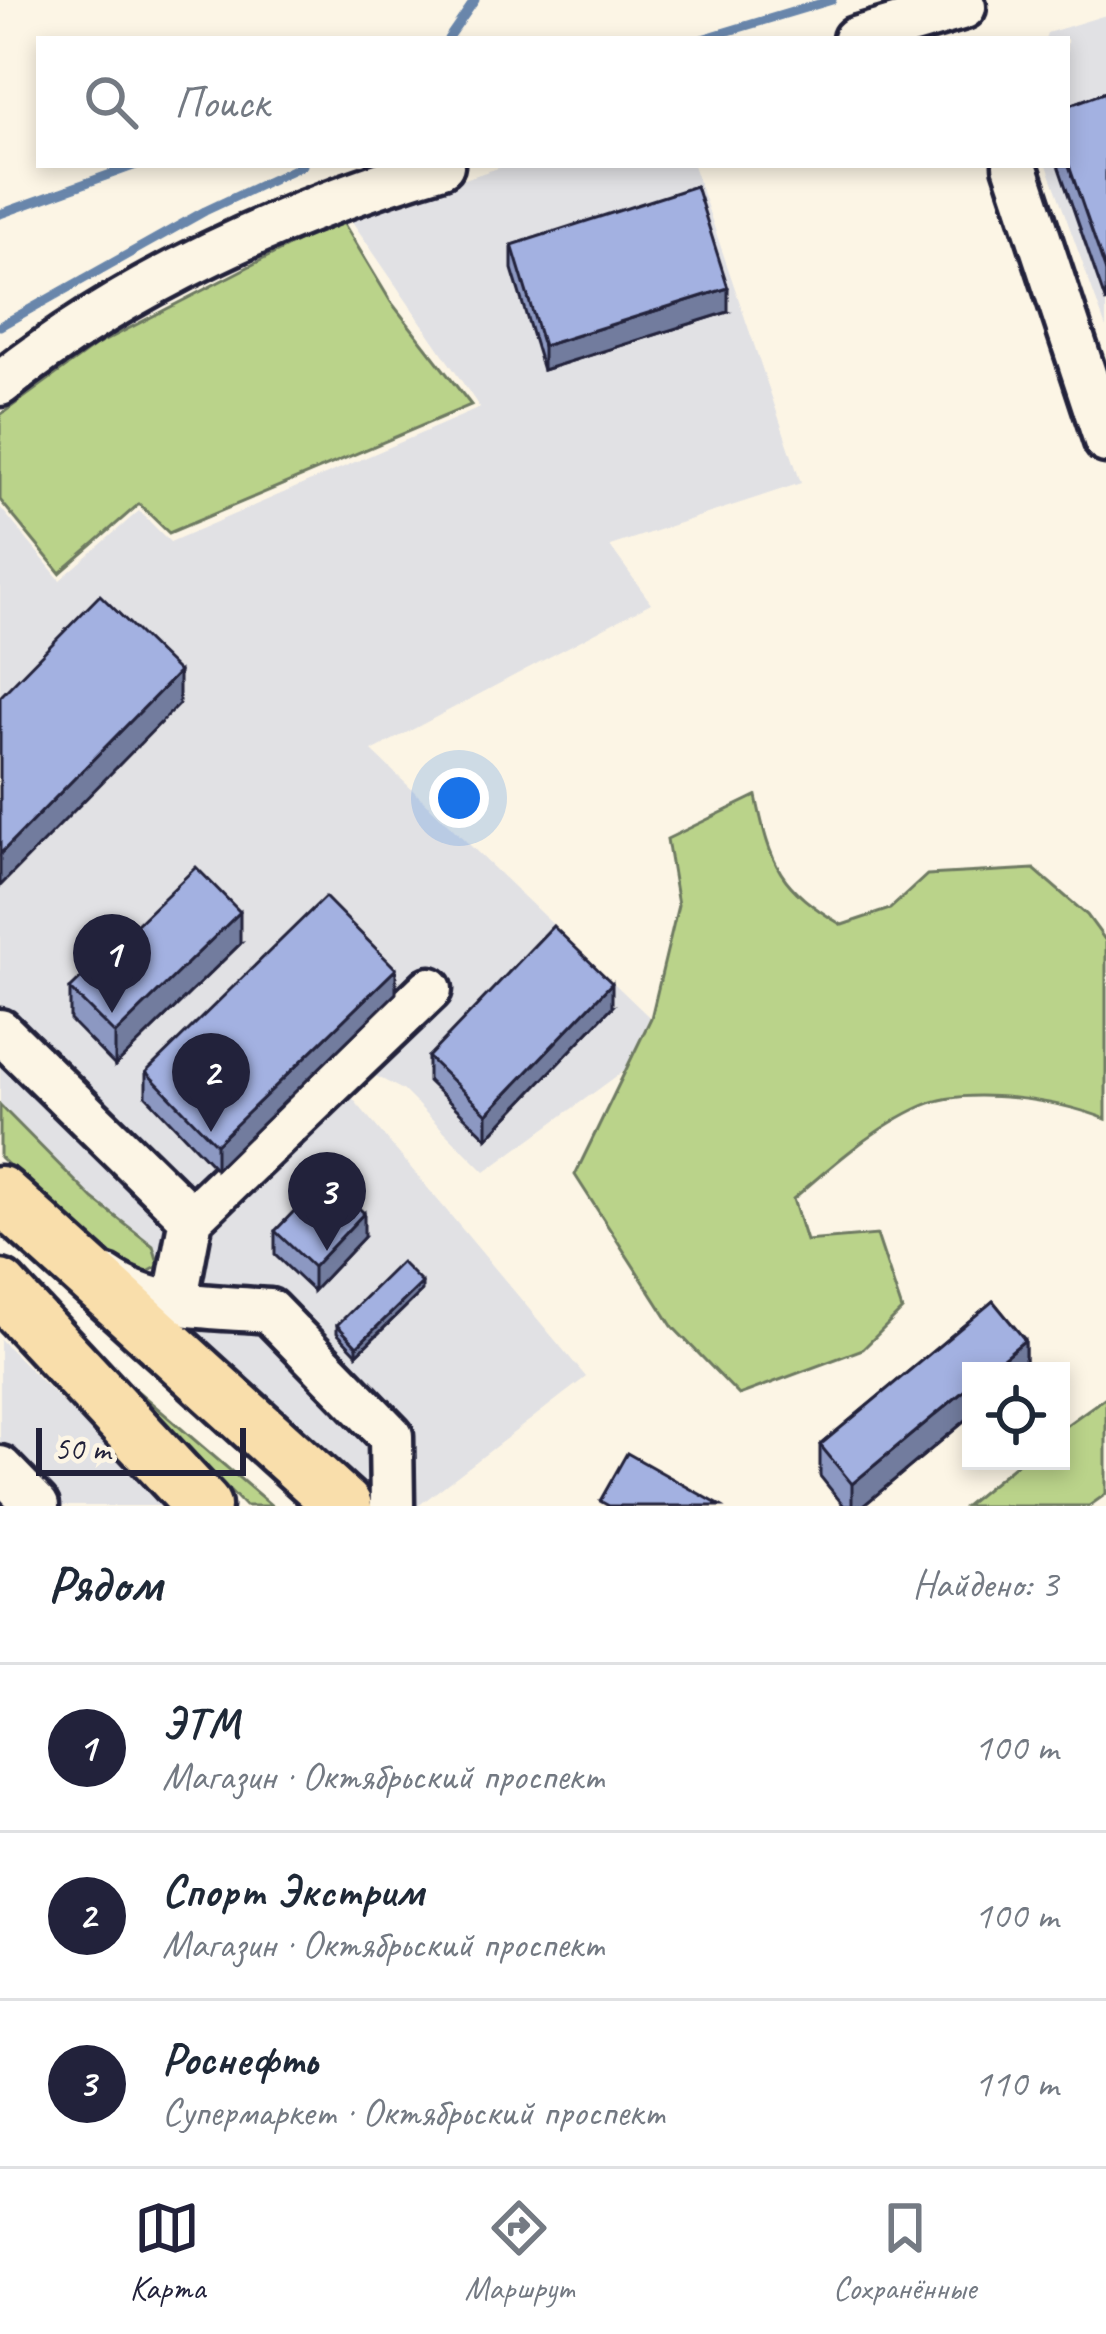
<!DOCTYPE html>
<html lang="ru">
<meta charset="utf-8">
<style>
body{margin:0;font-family:Caveat,sans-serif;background:#f6f6f7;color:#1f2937}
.controls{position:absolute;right:36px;bottom:36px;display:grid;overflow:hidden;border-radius:0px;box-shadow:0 6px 18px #0003}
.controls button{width:108px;height:108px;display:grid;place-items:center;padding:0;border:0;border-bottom:3px solid #e0e1e3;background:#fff;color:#1f2937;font:60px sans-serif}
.scale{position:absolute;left:36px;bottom:30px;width:210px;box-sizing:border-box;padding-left:12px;border:6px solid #22223b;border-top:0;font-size:33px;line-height:42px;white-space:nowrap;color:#22223b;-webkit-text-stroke:9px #fcf5e5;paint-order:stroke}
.you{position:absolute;left:459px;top:798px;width:42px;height:42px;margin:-30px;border:9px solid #fff;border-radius:50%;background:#1a73e8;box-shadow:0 0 0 18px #1a73e833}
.badge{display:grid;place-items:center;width:78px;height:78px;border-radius:50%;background:#22223b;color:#fff;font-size:39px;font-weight:700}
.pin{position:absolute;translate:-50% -99px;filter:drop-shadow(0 3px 6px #0008)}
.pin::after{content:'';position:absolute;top:63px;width:42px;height:36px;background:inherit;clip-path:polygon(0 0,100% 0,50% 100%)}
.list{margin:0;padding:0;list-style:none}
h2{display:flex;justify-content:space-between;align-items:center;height:156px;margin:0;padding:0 48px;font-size:51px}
h2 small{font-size:39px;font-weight:400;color:#747a83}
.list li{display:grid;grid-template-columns:78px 1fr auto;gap:36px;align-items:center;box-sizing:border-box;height:168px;padding:0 48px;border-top:3px solid #e0e1e3}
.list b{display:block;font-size:45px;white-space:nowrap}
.list p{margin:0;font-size:39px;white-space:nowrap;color:#747a83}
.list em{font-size:39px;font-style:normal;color:#747a83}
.icon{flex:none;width:66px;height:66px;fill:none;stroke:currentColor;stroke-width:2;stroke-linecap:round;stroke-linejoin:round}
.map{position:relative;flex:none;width:1106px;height:1506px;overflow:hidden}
.search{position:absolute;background:#fff;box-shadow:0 6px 18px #0003;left:36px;right:36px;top:36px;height:132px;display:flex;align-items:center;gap:30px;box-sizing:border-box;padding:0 42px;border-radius:0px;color:#747a83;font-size:45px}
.sheet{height:660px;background:#fff}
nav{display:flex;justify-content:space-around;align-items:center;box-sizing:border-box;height:168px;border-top:3px solid #e0e1e3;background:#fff;font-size:33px;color:#747a83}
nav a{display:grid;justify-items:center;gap:6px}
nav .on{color:#22223b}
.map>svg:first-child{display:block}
.built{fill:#e1e1e4}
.green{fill:#bad38a;stroke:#6e7a62;stroke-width:3}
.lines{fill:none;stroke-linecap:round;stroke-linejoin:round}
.stream{stroke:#6986ab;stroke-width:9}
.minor-casing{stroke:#22223b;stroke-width:51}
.major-casing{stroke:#22223b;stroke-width:63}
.minor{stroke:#fcf5e5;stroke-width:42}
.major{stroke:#f9deab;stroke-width:54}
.wall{fill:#8c98c2;stroke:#22223b;stroke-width:3}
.shaded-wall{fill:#727c9e;stroke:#22223b;stroke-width:3}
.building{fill:#a3b1e1;stroke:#22223b;stroke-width:3}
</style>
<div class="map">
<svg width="1106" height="1506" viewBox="0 0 1106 1506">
<rect width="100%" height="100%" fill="#fcf5e5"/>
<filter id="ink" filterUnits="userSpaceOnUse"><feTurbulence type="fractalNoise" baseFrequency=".00833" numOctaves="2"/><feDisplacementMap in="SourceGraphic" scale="24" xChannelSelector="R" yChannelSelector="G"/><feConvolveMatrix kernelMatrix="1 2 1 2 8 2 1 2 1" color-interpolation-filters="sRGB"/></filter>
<g filter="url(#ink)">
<!-- built -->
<path class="built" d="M1106 15V328L1047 165H1067V39H1045L1047 33Z
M507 165H693L801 483 610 546 651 603 372 751 670 1037 485 1172 403 1090 374 1075 349 1094 586 1377 418 1506H364L176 1337 153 1246 93 1199 0 1105V507L60 580 139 511 170 542 480 408 349 217Z
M0 1339 165 1506H0Z"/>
<!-- green -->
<path class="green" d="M341 219 391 302 471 405 169 533 139 504 60 573 0 500V415L95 346Z
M756 796C771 867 779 887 842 925L890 909 927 875 1034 869 1087 915 1106 941V1119C1061 1101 967 1085 922 1106 875 1127 831 1166 793 1199L806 1241 877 1235 902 1310 863 1349 739 1395 672 1326 575 1175 651 1018 678 905 667 839Z
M0 1105 93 1199 153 1246 159 1266 140 1276 122 1272 0 1157Z
M121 1377 272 1506H245Z
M1106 1397V1494L1089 1506H965L1020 1461H1061V1429Z"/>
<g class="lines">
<!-- stream -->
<path class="stream" d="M448 39 475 0
M702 39 832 0
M0 214 136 165
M0 326 205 211 303 165"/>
<defs>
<path id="minor" d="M855 39 964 7
M1015 165 1106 441
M0 384C127 283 287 211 442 165
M0 1031 191 1218
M107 1278C152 1310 216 1306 269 1311L391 1436 392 1506
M175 1303 191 1218 430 989
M0 1468 37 1506"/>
<path id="major" d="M0 1194 344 1506
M0 1288 203 1506"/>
</defs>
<!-- minor casing -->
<use href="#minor" class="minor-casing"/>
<!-- major casing -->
<use href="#major" class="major-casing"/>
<!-- minor -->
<use href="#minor" class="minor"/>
<!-- major -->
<use href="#major" class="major"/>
</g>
<!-- wall -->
<path class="wall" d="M1106 92V303L1058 165H1067V106Z
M512 245 728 312 543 370 512 269Z
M240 944 115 1066 70 1020V989Z
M396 993 216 1169 146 1096V1072Z
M612 1007 487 1138 428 1081V1057Z
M275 1231 364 1237 313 1291 275 1255Z
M422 1291 357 1354 337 1333V1325Z
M993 1301 1025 1340V1371H971V1416L863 1506H844L820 1476V1445Z"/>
<!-- shaded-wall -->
<path class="shaded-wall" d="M728 288V312L543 370V346Z
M179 672V704L0 886V854Z
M240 912V944L115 1066V1034Z
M396 969V993L216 1169V1144Z
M612 983V1007L487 1138V1114Z
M364 1213V1237L313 1291V1267Z
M422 1283V1291L357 1354V1346Z
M1025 1340V1371H987Z
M971 1385V1416L863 1506H852V1484Z"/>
<!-- building -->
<path class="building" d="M1106 92V272L1067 160V106Z
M696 186 728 288 543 346 512 245Z
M100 595 179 672 0 854V697Z
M196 867 240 912 115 1034 70 989Z
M325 897 396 969 216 1144 146 1072Z
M553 926 612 983 487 1114 428 1057Z
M327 1177 364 1213 313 1267 275 1231Z
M401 1262 422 1283 357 1346 337 1325Z
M993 1301 1025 1340 987 1371H971V1385L852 1484 820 1445Z
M627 1453 721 1506H609L600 1501Z"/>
</g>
</svg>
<div class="controls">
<button><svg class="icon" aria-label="locate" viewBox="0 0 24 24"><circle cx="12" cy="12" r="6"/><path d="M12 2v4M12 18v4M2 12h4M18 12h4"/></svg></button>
</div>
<div class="scale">50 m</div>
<div class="you"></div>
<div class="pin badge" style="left:112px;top:1013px">1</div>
<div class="pin badge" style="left:211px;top:1132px">2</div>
<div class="pin badge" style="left:327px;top:1251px">3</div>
<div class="search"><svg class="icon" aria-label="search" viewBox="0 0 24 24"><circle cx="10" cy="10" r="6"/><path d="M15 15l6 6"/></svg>Поиск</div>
</div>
<section class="sheet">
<h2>Рядом<small>Найдено: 3</small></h2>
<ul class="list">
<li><span class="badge">1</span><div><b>ЭТМ</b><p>Магазин · Октябрьский проспект</p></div><em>100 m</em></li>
<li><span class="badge">2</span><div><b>Спорт Экстрим</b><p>Магазин · Октябрьский проспект</p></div><em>100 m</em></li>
<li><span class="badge">3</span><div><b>Роснефть</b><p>Супермаркет · Октябрьский проспект</p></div><em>110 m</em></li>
</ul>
</section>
<nav>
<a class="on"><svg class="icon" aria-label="map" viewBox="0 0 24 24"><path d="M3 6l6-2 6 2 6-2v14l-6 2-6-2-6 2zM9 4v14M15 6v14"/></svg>Карта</a>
<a><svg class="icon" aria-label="directions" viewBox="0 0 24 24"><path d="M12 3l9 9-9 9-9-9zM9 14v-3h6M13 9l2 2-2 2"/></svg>Маршрут</a>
<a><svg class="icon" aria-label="saved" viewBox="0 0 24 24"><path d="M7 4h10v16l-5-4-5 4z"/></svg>Сохранённые</a>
</nav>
